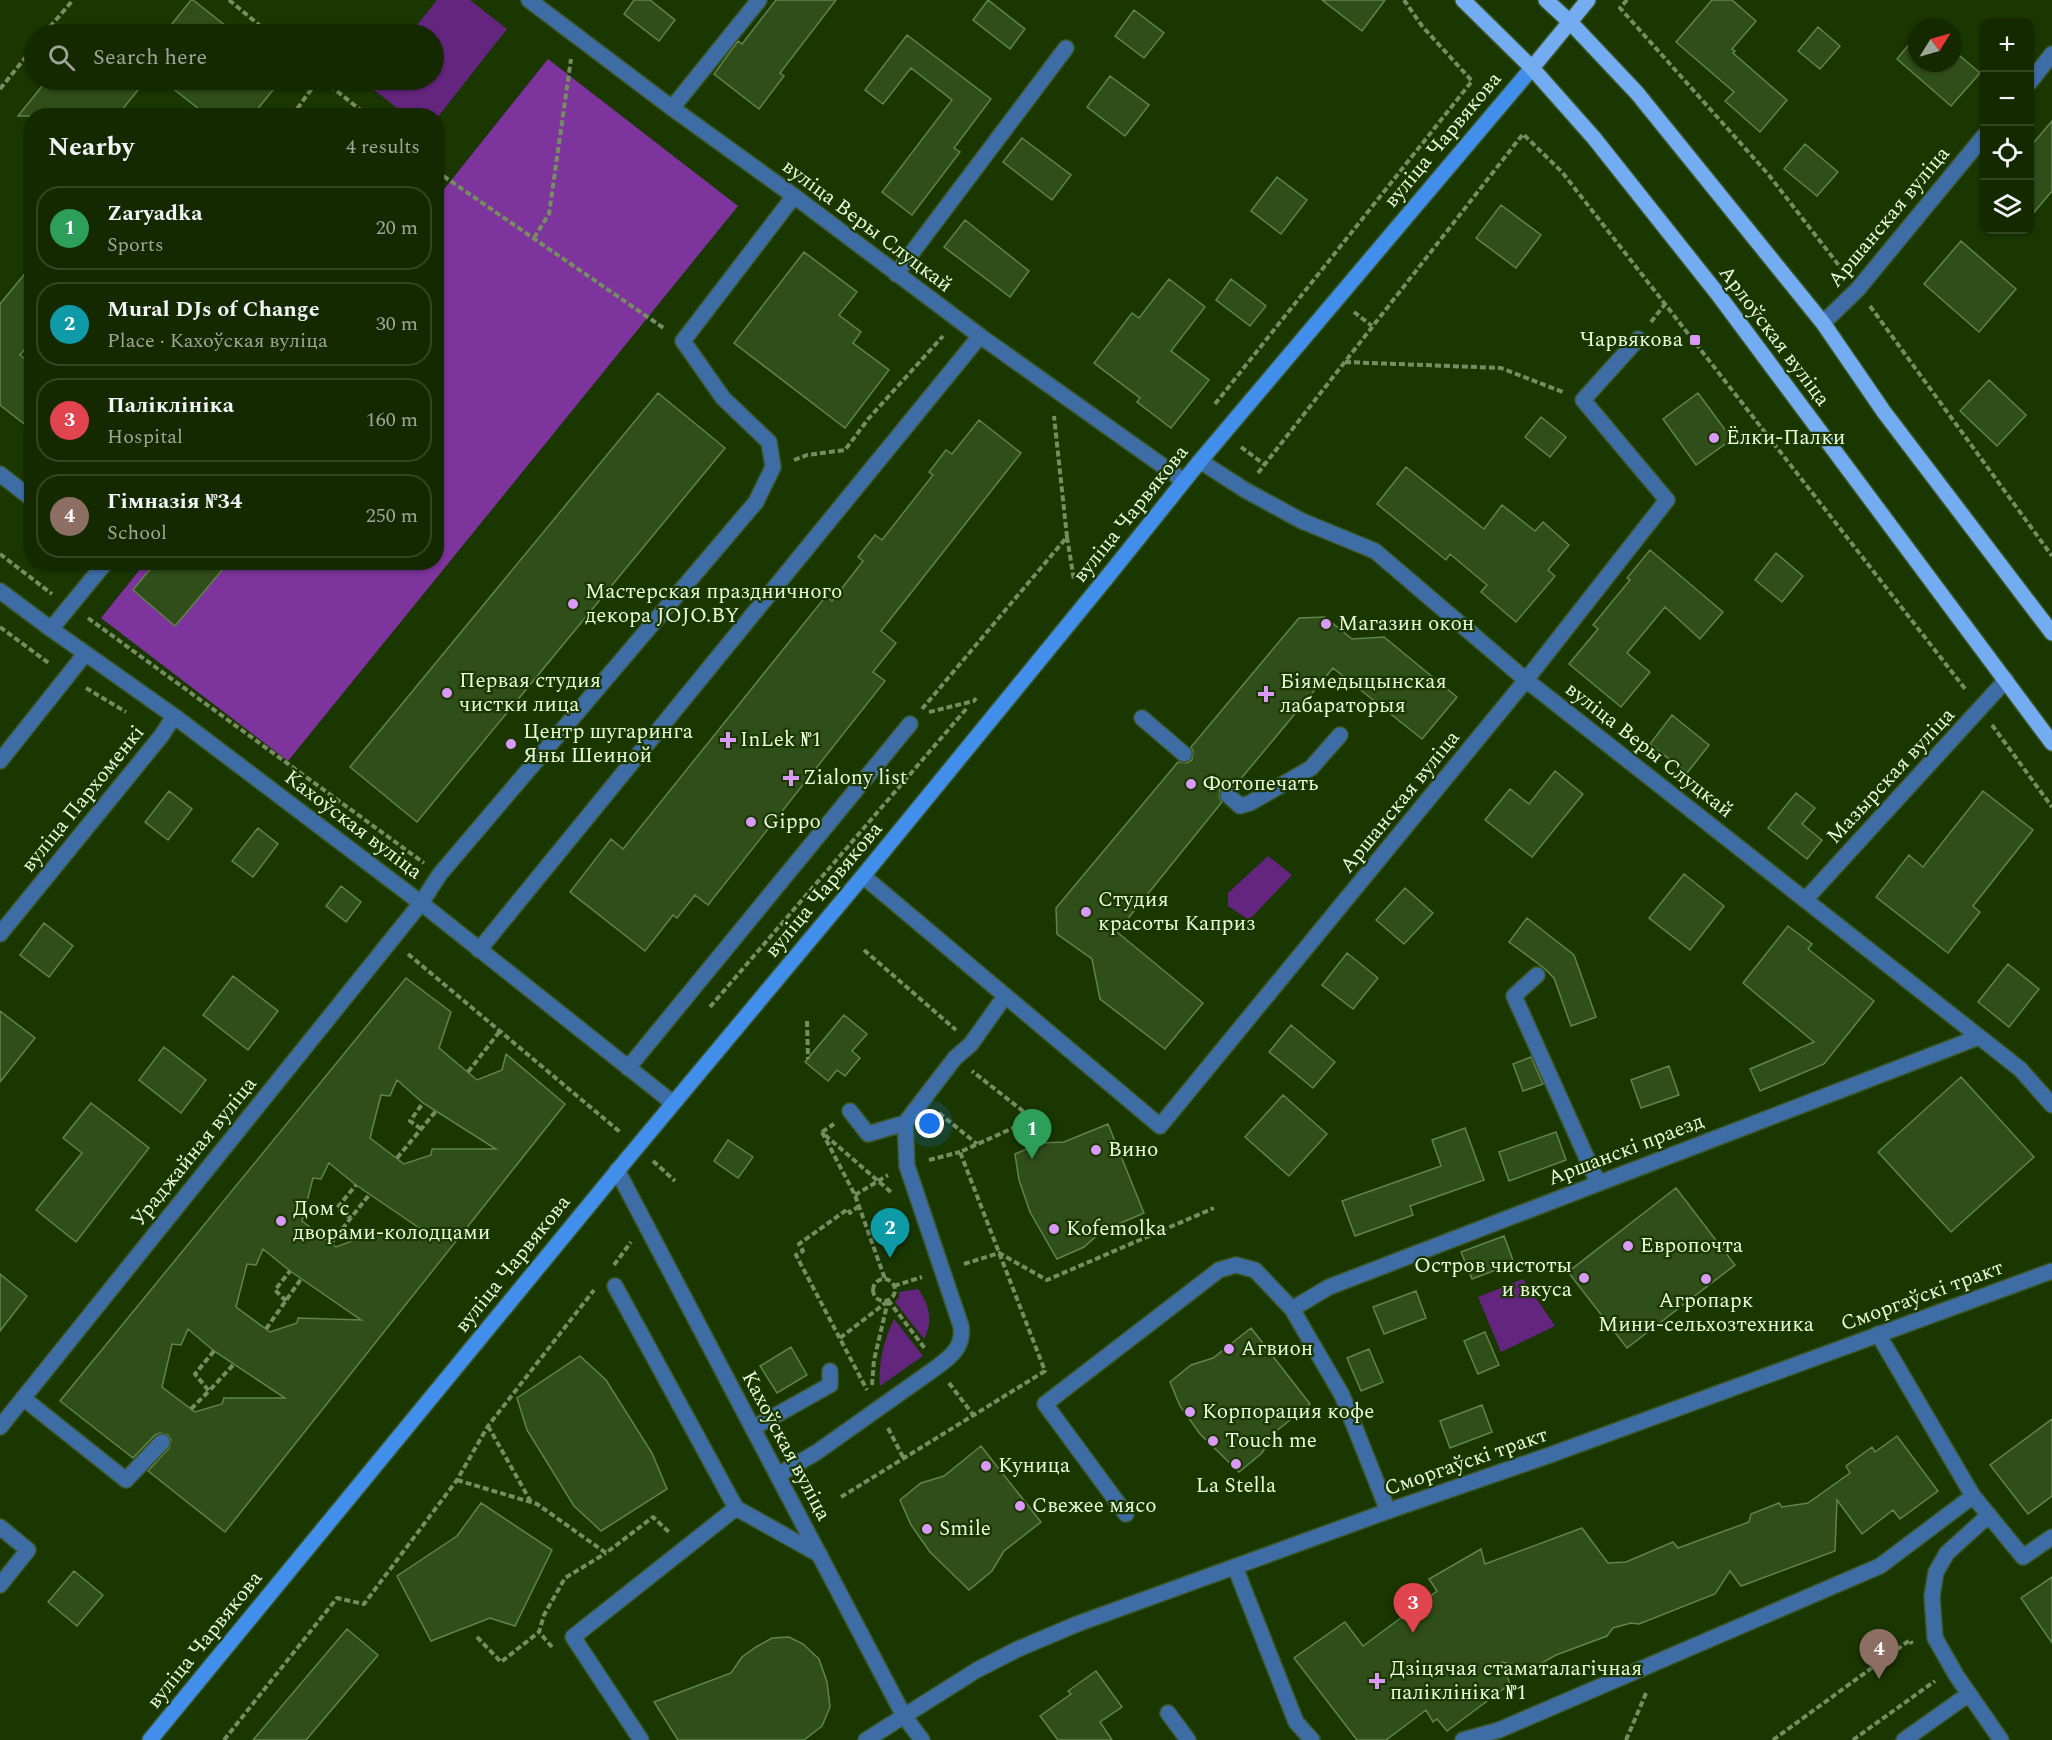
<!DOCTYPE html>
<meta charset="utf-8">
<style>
body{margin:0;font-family:Spectral,serif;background:#21350f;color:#f1f3f6}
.controls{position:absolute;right:18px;top:18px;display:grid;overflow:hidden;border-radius:12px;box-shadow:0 2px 4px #0004}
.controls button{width:54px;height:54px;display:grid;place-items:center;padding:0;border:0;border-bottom:2px solid #334522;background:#142900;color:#f1f3f6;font:30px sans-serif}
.compass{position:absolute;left:1908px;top:18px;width:54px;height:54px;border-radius:50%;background:#142900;box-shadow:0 2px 4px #0004;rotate:53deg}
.you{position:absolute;left:930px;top:1124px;width:21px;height:21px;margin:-15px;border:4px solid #fff;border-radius:50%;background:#1a73e8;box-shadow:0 0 0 9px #1a73e833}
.badge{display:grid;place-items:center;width:39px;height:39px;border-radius:50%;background:#8bbbb9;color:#fff;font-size:20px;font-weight:700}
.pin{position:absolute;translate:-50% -50px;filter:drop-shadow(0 2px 3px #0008)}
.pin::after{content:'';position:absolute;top:32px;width:21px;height:18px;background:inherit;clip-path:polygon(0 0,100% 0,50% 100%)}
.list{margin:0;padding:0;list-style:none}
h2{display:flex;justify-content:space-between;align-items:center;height:78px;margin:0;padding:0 24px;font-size:26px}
h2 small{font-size:20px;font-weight:400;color:#9da699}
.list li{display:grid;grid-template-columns:39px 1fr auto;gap:18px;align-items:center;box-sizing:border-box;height:84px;margin:0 12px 12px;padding:0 12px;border:2px solid #334522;border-radius:24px}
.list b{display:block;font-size:22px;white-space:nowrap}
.list p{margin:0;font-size:20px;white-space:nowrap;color:#9da699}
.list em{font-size:20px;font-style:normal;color:#9da699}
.icon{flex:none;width:33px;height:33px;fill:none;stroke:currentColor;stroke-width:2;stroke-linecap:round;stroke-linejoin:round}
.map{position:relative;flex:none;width:2052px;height:1740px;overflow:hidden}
.search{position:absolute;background:#142900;box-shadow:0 2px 4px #0004;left:24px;top:24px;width:420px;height:66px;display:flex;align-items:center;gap:15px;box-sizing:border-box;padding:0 21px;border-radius:33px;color:#9da699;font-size:22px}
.panel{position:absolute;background:#142900;box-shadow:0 2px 4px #0004;left:24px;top:108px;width:420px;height:462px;border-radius:24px}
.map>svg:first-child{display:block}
.green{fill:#64257e}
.forest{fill:#7d349c}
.building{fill:#304e19;stroke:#62834d;stroke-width:1.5;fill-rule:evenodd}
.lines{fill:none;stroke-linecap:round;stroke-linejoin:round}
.service-casing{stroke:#3b5623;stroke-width:18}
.minor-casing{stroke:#3b5623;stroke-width:18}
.tertiary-casing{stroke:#3b5623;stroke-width:18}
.secondary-casing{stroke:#3b5623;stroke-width:18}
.primary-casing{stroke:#3b5623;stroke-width:18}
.path{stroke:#758d61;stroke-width:4;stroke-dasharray:6 3;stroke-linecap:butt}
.service{stroke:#3e6da6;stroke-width:15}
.minor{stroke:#3e6da6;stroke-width:15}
.tertiary{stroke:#3e6da6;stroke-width:15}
.secondary{stroke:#418fea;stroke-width:15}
.primary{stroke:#73acf1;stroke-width:15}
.poi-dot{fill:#d99af7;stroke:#1a3700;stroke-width:2}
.labels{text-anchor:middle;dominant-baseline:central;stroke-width:4.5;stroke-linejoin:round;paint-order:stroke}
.street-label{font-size:21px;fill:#e8fbdd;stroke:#1a3700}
.poi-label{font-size:21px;fill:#e8fbdd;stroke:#1a3700;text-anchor:start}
</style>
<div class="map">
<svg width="2052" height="1740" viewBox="0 0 2052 1740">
<rect width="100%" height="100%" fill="#1a3700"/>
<!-- green -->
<path class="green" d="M437 0H470L507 29 437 118 436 116 406 115 369 86 374 80H434V34H410Z
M1268 856 1292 875 1249 920 1228 906V893Z
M1523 1279 1555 1326 1501 1352 1478 1297Z
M918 1289C929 1304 934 1321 924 1339L895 1302 899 1297V1292Z
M894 1319 923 1356 880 1386C878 1363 884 1340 894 1319Z"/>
<!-- forest -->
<path class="forest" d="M548 59 738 206 288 761 101 618 145 563 436 562 437 198Z"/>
<!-- building -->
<path class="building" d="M191 0H193L236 34H164Z
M634 0H650L675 20 659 41 624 14Z
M776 0H836L780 73 784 76 759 109 714 74 738 41 742 44Z
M988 0 1025 29 1010 49 973 20Z
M1322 0H1385L1362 31Z
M1712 0H1732L1756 21 1732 49 1735 51 1733 53 1787 100 1760 132 1725 101 1734 92 1676 42Z
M1134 10 1164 33 1144 58 1115 36Z
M1818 27 1840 46 1820 69 1798 51Z
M907 35 991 99 954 148 960 152 912 215 882 192 952 100 911 68 883 104 865 90Z
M1917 35V63H1953V50L1980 73 1951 106 1897 59Z
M1110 76 1149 105 1125 136 1087 107Z
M47 80H146L117 116H18Z
M162 80H281L252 116H208Z
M2052 121V191L2030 217V147Z
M1022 138 1071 175 1052 200 1003 162Z
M1805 144 1838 172 1817 196 1784 169Z
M1277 177 1307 200 1281 234 1251 211Z
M1501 205 1541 235 1516 268 1476 238Z
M965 220 1029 271 1010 297 944 247Z
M1961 241 2016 289 1979 332 1924 284Z
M804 252 857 292 839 315 861 332 853 343 889 370 845 428 734 343Z
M32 265V341L20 355 32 365V430L0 405V304Z
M1169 279 1205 307 1171 351 1209 380 1171 428 1137 402 1140 398 1094 363 1132 313 1139 318Z
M1231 279 1266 306 1250 326 1216 300Z
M1989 380 2026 415 1997 446 1960 411Z
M658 393 725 448 417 822 350 767Z
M1698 393 1732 439 1696 465 1663 419Z
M1541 417 1566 437 1550 457 1525 437Z
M979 420 1021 453 881 631 896 643 873 672 885 681 708 905 695 895 677 918 673 915 645 951 570 892 611 839 623 849 826 596 832 601 863 561 858 557 875 535 882 540 933 475 929 472 946 450 952 454Z
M1406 467 1484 529 1502 505 1535 531 1543 522 1569 545 1548 570 1555 576 1516 622 1481 592 1487 585 1450 554 1446 560 1377 504Z
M1650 550 1723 612 1700 639 1665 607 1627 653 1650 672 1621 707 1569 664 1598 629 1593 625 1630 580 1627 578Z
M1776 553 1803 576 1782 602 1755 580Z
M156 562H229L175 626 133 590Z
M1325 617 1352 639 1384 637 1457 697 1422 739 1333 668 1234 787 1226 786 1220 789 1219 797 1222 802 1117 932 1203 1003 1165 1049 1100 999 1092 959 1057 934 1056 908 1178 762 1187 763 1192 760 1193 751 1191 747 1299 618Z
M1672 715 1709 745 1687 773 1650 744Z
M1555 771 1583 794 1532 857 1485 820 1510 789 1529 804Z
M169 791 192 809 168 840 145 822Z
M1983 791 2033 830 1973 906 1980 912 1948 953 1876 897 1909 855 1923 867Z
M1796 793 1815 808 1802 824 1822 840 1807 859 1768 828Z
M258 828 278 844 253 877 232 861Z
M1684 874 1724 906 1690 950 1649 918Z
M341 886 361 902 346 922 326 906Z
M1405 888 1433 913 1404 944 1376 920Z
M1527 918 1574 955 1596 1017 1571 1026 1554 978 1544 968 1509 942Z
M44 923 73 946 49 977 20 955Z
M1788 926 1812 944 1808 949 1874 1001 1824 1064 1760 1091 1750 1069 1814 1042 1743 983Z
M1347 953 1378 978 1353 1009 1322 985Z
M2008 964 2039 989 2009 1027 1978 1002Z
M233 976 278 1011 248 1050 203 1015Z
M406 978 451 1012 439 1048 477 1080 502 1070 506 1054 565 1104 225 1532 148 1471 169 1448 171 1440 168 1435 160 1433 155 1435 133 1458 60 1401ZM397 1080 423 1103 496 1149H432L431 1155 404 1164 370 1138 381 1095 390 1096ZM329 1163 356 1185 431 1236 365 1232 363 1237 336 1247 302 1221 313 1178 321 1179ZM263 1249 290 1271 361 1320 298 1318 297 1323 270 1332 236 1307 247 1264 256 1265ZM188 1329 214 1351 285 1398H224L222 1404 195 1412 162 1387 172 1344 181 1345Z
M0 1011 35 1038 0 1082Z
M844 1015 867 1034 852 1051 860 1058 845 1076 837 1070 828 1081 805 1062Z
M1291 1025 1335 1062 1313 1088 1269 1052Z
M164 1047 206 1080 181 1113 139 1080Z
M1531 1057 1543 1084 1523 1091 1513 1064Z
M1669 1066 1679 1095 1641 1108 1631 1080Z
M1961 1077 2034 1157 1951 1232 1878 1152Z
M1283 1095 1327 1134 1289 1176 1245 1137Z
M91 1103 149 1148 76 1242 36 1210 82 1153 63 1138Z
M1108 1124 1144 1213 1102 1231 1084 1247 1057 1259 1030 1212 1019 1180 1015 1154 1040 1143 1064 1142Z
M1465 1128 1484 1180 1410 1206 1413 1215 1355 1236 1342 1201 1441 1166 1432 1140Z
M1556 1132 1566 1160 1509 1181 1499 1152Z
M728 1140 753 1157 738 1178 714 1161Z
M1676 1188 1735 1265 1627 1348 1568 1272Z
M1504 1236 1514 1263 1472 1279 1461 1252Z
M0 1274 27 1296 0 1331Z
M1416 1291 1426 1318 1384 1334 1373 1307Z
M1251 1328 1310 1404 1274 1433 1262 1453 1239 1472 1200 1434 1180 1406 1170 1382 1191 1365 1213 1358Z
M1485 1332 1499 1365 1478 1374 1464 1341Z
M791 1347 807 1375 777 1393 760 1366Z
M1369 1349 1383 1382 1361 1391 1347 1358Z
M580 1356 606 1380 652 1453 667 1489 601 1531 574 1506 527 1430 517 1398Z
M1482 1405 1492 1432 1450 1448 1440 1421Z
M2052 1419V1496L2028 1514 1990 1465Z
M1897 1436 1938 1491 1900 1519 1893 1510 1862 1534 1837 1500 1835 1551 1741 1586 1730 1571 1715 1594 1639 1624 1631 1623 1613 1628 1607 1636 1556 1655 1533 1668 1502 1662 1510 1684 1447 1731 1437 1719 1433 1722 1426 1710 1386 1740H1357L1294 1658 1345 1622 1363 1646 1437 1591 1429 1579 1481 1549 1485 1564 1582 1528 1608 1563 1626 1562 1673 1542 1678 1548 1749 1522 1751 1514 1779 1503 1782 1507 1808 1503 1850 1473 1846 1466 1872 1447 1875 1452Z
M981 1446 1041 1522 1004 1551 992 1571 969 1590 930 1552 911 1525 900 1500 921 1483 944 1476Z
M481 1503 552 1550 515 1626 490 1618 431 1641 397 1576 457 1536Z
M74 1571 103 1595 77 1626 48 1602Z
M2052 1577V1643L2021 1598Z
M347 1629 378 1655 306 1740H253Z
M789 1637 803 1644 819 1659 827 1682 830 1707 822 1726 804 1740H678L654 1702 731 1673 742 1657 756 1647 772 1638Z
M1096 1671 1122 1707 1100 1722 1112 1740H1058L1040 1716 1071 1694 1068 1691Z"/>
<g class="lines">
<defs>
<path id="service" d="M672 108 759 0
M896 274 1066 48
M1638 339 1583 400 1667 500
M0 474 32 499
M51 629 106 562
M1142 718 1184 754
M0 761 85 654
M1228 795 1240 806 1250 803 1311 768 1340 735
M863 876 1160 1126
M421 903 440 874 756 502 773 467 769 442 723 398 683 341 794 196
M479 950 980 336
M1537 975 1514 996 1598 1183
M628 1068 910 724
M850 1111 868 1134 905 1123
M615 1286 736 1508
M23 1398 126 1480 162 1442
M753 1428 830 1385V1371
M778 1475 817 1452 937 1367C952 1356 964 1346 961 1326L907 1166 905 1123 955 1058 971 1044 1005 996
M1973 1496 2023 1557 2052 1537
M1126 1514 1045 1404 1219 1270 1236 1265 1255 1270 1292 1309 1342 1395 1388 1511
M1989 1515 1947 1553 1936 1572 1932 1596 1935 1638 1956 1675 2001 1740
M0 1527 28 1550 0 1585
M1235 1567 1296 1722 1312 1740
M1168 1713 1188 1740
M641 1740 573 1637 736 1508 820 1555
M866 1740 904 1716
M1463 1740 1499 1730 1880 1566 1973 1496 1878 1334
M1904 1740 1969 1694"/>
<path id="minor" d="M529 0 672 108 794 196 980 336 1184 481
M2030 82 2052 54
M1823 323 1858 289 1984 136
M1200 461 1245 490 1302 521 1375 551 1526 680 2020 1069 2052 1105
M0 591 51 629 174 716 421 903 673 1103
M1805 900 2006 680
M0 934 162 735 174 716
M1160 1126 1526 680 1667 500
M1292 1309 1329 1287 1979 1037
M0 1427 421 903
M904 1716 977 1670 1018 1649 1077 1624 1388 1511 1550 1455 2052 1271"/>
<path id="tertiary" d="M617 1170 904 1716 922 1740"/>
<path id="secondary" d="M150 1740 627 1159 863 876 1108 576 1200 461 1532 68"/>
<path id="primary" d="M1463 0 1532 68 1594 138 1717 293 2052 743
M1546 0 1571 23 1637 93 1823 323 1884 412 2052 633
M1532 68 1588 0"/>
</defs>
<!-- service casing -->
<use href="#service" class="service-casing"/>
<!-- minor casing -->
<use href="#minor" class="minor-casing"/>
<!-- tertiary casing -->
<use href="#tertiary" class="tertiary-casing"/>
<!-- secondary casing -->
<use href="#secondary" class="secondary-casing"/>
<!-- primary casing -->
<use href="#primary" class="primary-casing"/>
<!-- path -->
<path class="path" d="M229 0 270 34
M1627 0 1620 8 1768 174 1844 272
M44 34 73 0
M323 80 368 116
M0 89 34 47
M292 116 318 80
M436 171 665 329
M534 238 549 214 571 59
M1870 306 2052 556
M1354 312 1372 326
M1651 322 1665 304
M1345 362 1501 368 1563 392
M1215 404 1472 81 1422 26 1404 0
M1241 447 1265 465
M794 460 807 455 845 450 869 418 943 336
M1258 473 1523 134 1562 172 1966 690
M1067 537 1074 580
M0 554 52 594
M88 618 424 863
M0 627 50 664
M86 688 126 712
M922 709 1067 537 1054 416
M929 712 974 701 976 698
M1992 725 2052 807
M864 950 956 1030
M408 954 620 1132
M710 1007 967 708
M807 1021 808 1059
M468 1072 500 1031
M939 1113 977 1144
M421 1129 410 1121 423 1103
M822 1132 855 1195 885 1279
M822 1132 834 1124
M825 1135 892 1193
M397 1158 436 1111
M929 1160 960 1152
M653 1161 675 1181
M855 1195 888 1175
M859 1206 850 1213 848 1209 799 1244 803 1251 796 1255 867 1390
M351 1218 337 1208 356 1185
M331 1243 369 1195
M964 1264 999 1253 1047 1280 1214 1208
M614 1265 631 1242
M873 1290a11 11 0 1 1 22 0a11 11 0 1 1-22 0Z
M894 1286 922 1277
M888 1300 926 1350
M286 1301 275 1290 290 1271
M266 1329 301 1279
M840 1338 888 1301
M214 1351 195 1374 209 1391 234 1364
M949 1383 974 1416
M872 1385 874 1360 888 1301
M191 1409 209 1391
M488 1426 531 1502
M888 1428 904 1459
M457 1480 537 1504 606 1553 653 1517 671 1534
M841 1497 1045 1371 960 1152 1033 1119 972 1071
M477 1637 501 1662 539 1632
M552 1647 539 1632 544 1615 565 1578 606 1553
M224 1740 337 1598 364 1604 457 1480 488 1426 594 1290
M1626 1740 1647 1691
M1773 1740 1910 1640 1912 1644
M1853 1740 1935 1681"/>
<!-- service -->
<use href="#service" class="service"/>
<!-- minor -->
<use href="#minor" class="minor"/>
<!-- tertiary -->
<use href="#tertiary" class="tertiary"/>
<!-- secondary -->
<use href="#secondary" class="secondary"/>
<!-- primary -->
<use href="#primary" class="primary"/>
</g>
<!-- markers -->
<g class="poi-dot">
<rect x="1689" y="334" width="12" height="12" rx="3"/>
<circle cx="1714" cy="438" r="6"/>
<circle cx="573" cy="604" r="6"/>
<circle cx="1326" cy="624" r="6"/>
<circle cx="447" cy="693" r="6"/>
<path d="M1263 685h6v6h6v6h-6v6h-6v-6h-6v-6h6z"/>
<path d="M725 731h6v6h6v6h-6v6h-6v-6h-6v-6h6z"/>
<circle cx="511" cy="744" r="6"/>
<path d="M788 769h6v6h6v6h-6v6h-6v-6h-6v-6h6z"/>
<circle cx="1191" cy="784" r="6"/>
<circle cx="751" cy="822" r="6"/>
<circle cx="1086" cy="912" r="6"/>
<circle cx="1096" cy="1150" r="6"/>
<circle cx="281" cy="1221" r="6"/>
<circle cx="1054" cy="1229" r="6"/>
<circle cx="1628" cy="1246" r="6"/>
<circle cx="1584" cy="1278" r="6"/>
<circle cx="1706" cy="1279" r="6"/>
<circle cx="1229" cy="1349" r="6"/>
<circle cx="1190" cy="1412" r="6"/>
<circle cx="1213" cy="1441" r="6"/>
<circle cx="1236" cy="1464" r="6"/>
<circle cx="986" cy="1466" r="6"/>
<circle cx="1020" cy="1506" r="6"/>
<circle cx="927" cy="1529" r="6"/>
<path d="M1374 1672h6v6h6v6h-6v6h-6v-6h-6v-6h6z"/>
</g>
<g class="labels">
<!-- street labels -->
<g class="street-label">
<text transform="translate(1443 140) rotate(-50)">вуліца Чарвякова</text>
<text transform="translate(1889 217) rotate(-50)">Аршанская вуліца</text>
<text transform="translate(867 226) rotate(37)">вуліца Веры Слуцкай</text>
<text transform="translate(1774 336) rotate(53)">Арлоўская вуліца</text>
<text transform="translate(1131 514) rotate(-51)">вуліца Чарвякова</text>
<text transform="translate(1649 750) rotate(38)">вуліца Веры Слуцкай</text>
<text transform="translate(1891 776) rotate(-47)">Мазырская вуліца</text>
<text transform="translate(83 799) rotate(-51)">вуліца Пархоменкі</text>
<text transform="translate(1400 802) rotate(-51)">Аршанская вуліца</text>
<text transform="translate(353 825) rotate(37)">Кахоўская вуліца</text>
<text transform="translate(824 890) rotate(-50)">вуліца Чарвякова</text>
<text transform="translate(1626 1150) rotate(-21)">Аршанскі праезд</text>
<text transform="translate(194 1152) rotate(-51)">Ураджайная вуліца</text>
<text transform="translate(513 1264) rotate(-51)">вуліца Чарвякова</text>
<text transform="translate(1922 1296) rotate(-20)">Сморгаўскі тракт</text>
<text transform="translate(786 1446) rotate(62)">Кахоўская вуліца</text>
<text transform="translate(1466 1462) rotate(-19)">Сморгаўскі тракт</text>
<text transform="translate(205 1640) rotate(-51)">вуліца Чарвякова</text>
</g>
<!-- poi labels -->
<g class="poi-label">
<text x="1683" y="340" text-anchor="end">Чарвякова</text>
<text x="1726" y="438">Ёлки-Палки</text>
<text x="585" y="592">Мастерская праздничного<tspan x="585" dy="24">декора JOJO.BY</tspan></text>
<text x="1338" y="624">Магазин окон</text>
<text x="459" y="681">Первая студия<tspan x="459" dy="24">чистки лица</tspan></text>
<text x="1280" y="682">Біямедыцынская<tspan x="1280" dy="24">лабараторыя</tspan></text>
<text x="523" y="732">Центр шугаринга<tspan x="523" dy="24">Яны Шеиной</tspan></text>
<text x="740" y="740">InLek №1</text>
<text x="803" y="778">Zialony list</text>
<text x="1203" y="784">Фотопечать</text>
<text x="763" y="822">Gippo</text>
<text x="1098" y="900">Студия<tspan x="1098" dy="24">красоты Каприз</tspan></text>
<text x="1108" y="1150">Вино</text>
<text x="293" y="1209">Дом с<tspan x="293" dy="24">дворами-колодцами</tspan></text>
<text x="1066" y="1229">Kofemolka</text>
<text x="1640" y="1246">Европочта</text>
<text x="1572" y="1266" text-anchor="end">Остров чистоты<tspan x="1572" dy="24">и вкуса</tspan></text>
<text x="1706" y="1301" text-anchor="middle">Агропарк<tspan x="1706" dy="24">Мини-сельхозтехника</tspan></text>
<text x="1241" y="1349">Агвион</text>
<text x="1202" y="1412">Корпорация кофе</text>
<text x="1225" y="1441">Touch me</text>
<text x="998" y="1466">Куница</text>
<text x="1236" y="1486" text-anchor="middle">La Stella</text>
<text x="1032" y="1506">Свежее мясо</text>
<text x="939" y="1529">Smile</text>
<text x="1390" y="1669">Дзіцячая стаматалагічная<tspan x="1390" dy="24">паліклініка №1</tspan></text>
</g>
</g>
</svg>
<div class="controls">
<button>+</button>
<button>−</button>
<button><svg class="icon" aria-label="locate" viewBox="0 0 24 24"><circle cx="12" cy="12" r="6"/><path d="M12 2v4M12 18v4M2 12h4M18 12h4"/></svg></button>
<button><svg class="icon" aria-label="layers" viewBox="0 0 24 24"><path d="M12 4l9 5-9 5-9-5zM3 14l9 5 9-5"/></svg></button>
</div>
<svg class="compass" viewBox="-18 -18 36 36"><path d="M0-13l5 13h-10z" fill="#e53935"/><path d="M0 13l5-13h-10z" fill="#9da699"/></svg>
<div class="you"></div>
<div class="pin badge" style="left:1032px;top:1159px;background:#2e9e5b">1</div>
<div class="pin badge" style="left:890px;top:1258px;background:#0f9aa8">2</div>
<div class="pin badge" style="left:1413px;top:1633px;background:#e0444e">3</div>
<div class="pin badge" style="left:1879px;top:1679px;background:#8d6e63">4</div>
<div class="search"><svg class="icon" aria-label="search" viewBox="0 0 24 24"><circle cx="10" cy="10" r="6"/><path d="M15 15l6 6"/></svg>Search here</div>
<section class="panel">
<h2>Nearby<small>4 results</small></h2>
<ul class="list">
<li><span class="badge" style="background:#2e9e5b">1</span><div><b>Zaryadka</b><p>Sports</p></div><em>20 m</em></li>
<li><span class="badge" style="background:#0f9aa8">2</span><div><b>Mural DJs of Change</b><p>Place · Кахоўская вуліца</p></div><em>30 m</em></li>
<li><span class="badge" style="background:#e0444e">3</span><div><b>Паліклініка</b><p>Hospital</p></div><em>160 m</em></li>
<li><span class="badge" style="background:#8d6e63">4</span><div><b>Гімназія №34</b><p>School</p></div><em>250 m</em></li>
</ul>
</section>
</div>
